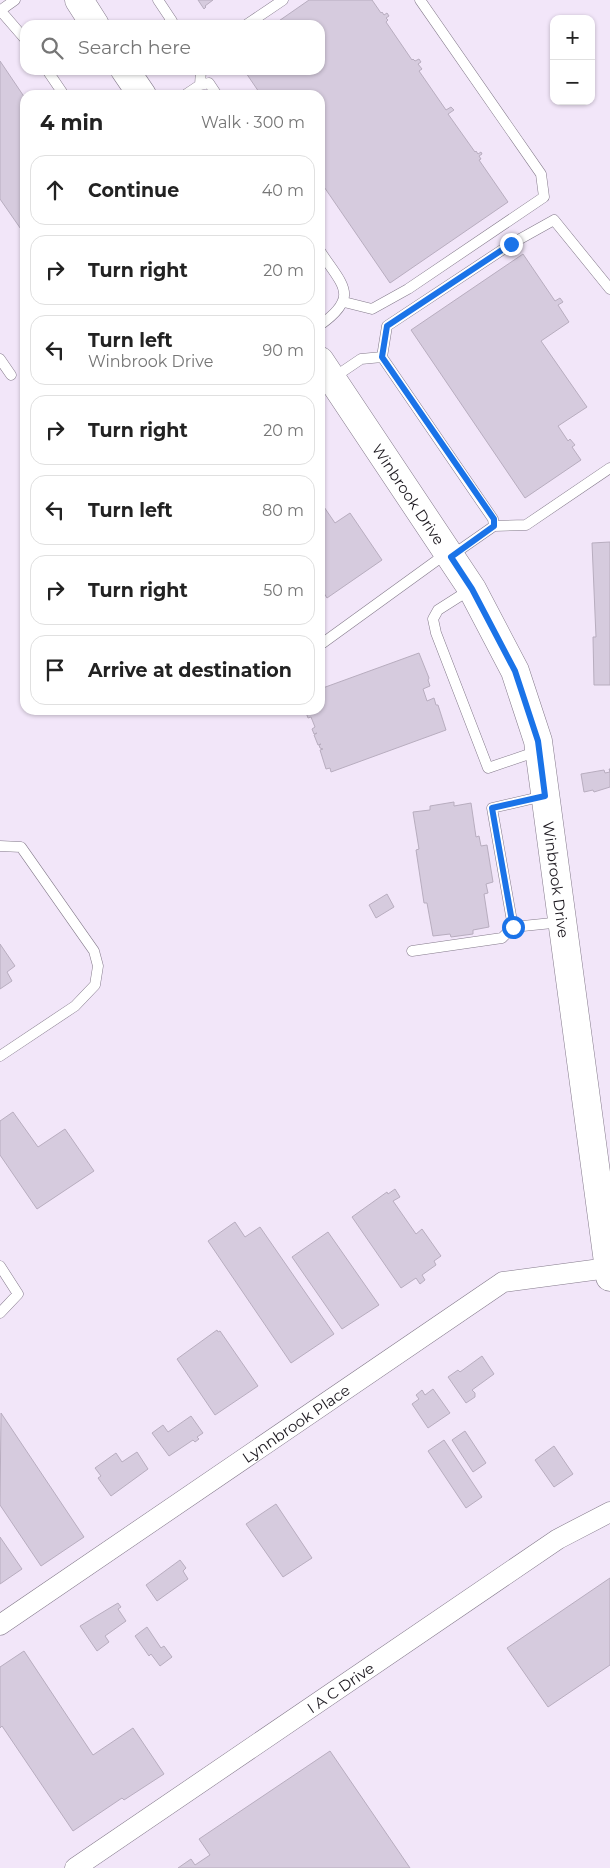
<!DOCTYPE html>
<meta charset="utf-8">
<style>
body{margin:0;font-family:Montserrat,sans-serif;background:#f2f2f2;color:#222}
.controls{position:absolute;right:15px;top:15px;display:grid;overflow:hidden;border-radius:10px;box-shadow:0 1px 4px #0004}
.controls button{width:45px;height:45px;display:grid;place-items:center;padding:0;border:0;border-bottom:1px solid #e0e0e0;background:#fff;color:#222;font:25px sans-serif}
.stop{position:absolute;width:15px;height:15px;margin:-11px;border:4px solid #1a73e8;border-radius:50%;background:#fff}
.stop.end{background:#1a73e8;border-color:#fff;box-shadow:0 1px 5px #0008}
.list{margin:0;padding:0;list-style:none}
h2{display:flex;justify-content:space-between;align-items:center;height:65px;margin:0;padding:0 20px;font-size:21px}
h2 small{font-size:16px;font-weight:400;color:#767676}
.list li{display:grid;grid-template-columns:32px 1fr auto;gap:15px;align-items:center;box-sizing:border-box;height:70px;margin:0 10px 10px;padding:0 10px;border:1px solid #e0e0e0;border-radius:15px}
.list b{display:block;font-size:19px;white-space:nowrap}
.list p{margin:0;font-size:16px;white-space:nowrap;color:#767676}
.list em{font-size:16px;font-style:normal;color:#767676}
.icon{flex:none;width:28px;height:28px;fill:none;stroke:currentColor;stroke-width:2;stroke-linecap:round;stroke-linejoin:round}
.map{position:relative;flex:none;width:610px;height:1868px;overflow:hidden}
.search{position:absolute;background:#fff;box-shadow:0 1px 4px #0004;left:20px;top:20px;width:305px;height:55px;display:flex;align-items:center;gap:12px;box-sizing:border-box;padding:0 18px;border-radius:15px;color:#767676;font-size:19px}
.panel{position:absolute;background:#fff;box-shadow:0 1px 4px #0004;left:20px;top:90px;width:305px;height:625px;border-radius:15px}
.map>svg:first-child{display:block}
.building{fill:#d6cbde;stroke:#b8adbf}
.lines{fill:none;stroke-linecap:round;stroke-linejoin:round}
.lane-casing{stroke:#847a8b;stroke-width:11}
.street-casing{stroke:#847a8b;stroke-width:21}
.secondary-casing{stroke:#847a8b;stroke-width:29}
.lane{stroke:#fff;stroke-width:10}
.street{stroke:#fff;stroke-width:20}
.secondary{stroke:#fff;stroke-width:28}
.route{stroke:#1a73e8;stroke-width:6}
.labels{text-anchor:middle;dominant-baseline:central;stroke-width:4;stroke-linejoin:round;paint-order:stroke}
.street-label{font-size:15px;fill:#1c181f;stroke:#fbf6fe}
</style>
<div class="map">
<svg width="610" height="1868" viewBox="0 0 610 1868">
<rect width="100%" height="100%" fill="#f2e6f9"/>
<!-- building -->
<path class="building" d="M198 0H213L205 6 206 7 204 9Z
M309 0H372L381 13 382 12 384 15 387 13 389 16 386 18 388 20 386 22 412 60 413 59 415 61 419 59 421 62 418 64 422 69 419 71 446 110 451 107 454 110 448 114 475 152 476 151 478 154 481 152 482 154 479 156 481 159 479 160 508 202 390 283 320 181V95H261L244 70H320V25H273Z
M0 61 25 98V235L0 199Z
M523 254 555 301 560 298 563 302 558 305 569 322 541 341 587 407 558 426 568 441 570 439 575 445 572 447 581 460 525 498 411 330Z
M320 501 335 523 350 513 382 560 327 598 320 587Z
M610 542V685H594L593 637H596L592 543Z
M419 653 429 678 428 680 430 686 423 689 427 701 434 698 436 705H438L446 730 331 772 330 768 326 769 320 750 323 749 320 748 319 745 321 744 318 745 314 735 317 733 314 734 312 729 315 727 311 717 308 718 305 710H320V689Z
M609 769H610V787L594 792 593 790 584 792 581 774 604 770 605 773 610 772Z
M454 802V806L471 803 476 837 479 836 481 846 487 845 493 882 486 884 488 893 484 894 489 927 473 930V934L451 937 450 934 433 936 427 903H424L416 850 419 849 413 812 430 810V806Z
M387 894 394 907 376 918 369 905Z
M0 944 15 966 7 972 12 981 0 989Z
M13 1112 38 1147 65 1129 94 1171 37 1209 0 1155V1121Z
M395 1189 400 1197 393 1201 416 1234 422 1229 441 1256 434 1261 436 1265 422 1275 425 1280 420 1284 416 1278 401 1288 352 1217 387 1192 388 1194Z
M235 1222 245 1237 260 1227 334 1334 291 1363 208 1241Z
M328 1232 379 1305 342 1329 292 1257Z
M217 1330 218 1332 220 1331 258 1386 215 1415 177 1359Z
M482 1356 494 1374 472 1390 475 1393V1397L466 1403 448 1377 458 1370 460 1372Z
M433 1389 450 1413 428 1428 412 1404 419 1399 416 1395 422 1390 425 1395Z
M1 1413 84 1537 41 1566 0 1505Z
M191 1416 203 1433 197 1437 199 1439 195 1442 193 1440 169 1456 152 1433 163 1425 168 1432Z
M465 1431 486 1463 473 1472 452 1440Z
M444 1440 482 1497 466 1508 428 1451Z
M554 1446 573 1474 554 1487 535 1460Z
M137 1452 148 1469 111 1496 98 1478 101 1476 95 1468 116 1453 122 1462Z
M276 1504 312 1558 283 1577 246 1524Z
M0 1537 22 1569 0 1584Z
M180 1560 186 1568 183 1571 188 1579 157 1601 146 1585Z
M610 1578V1665L548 1707 507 1648Z
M118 1603 121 1607 118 1609 126 1621 105 1636 109 1642 97 1651 80 1626Z
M147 1627 161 1648 164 1646 172 1657 160 1666 151 1654 149 1656 135 1636Z
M24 1651 93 1755 133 1728 164 1774 124 1800 122 1798 73 1831 2 1726 0 1728V1667Z
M330 1751 410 1868H178L191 1859 195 1865 210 1855 199 1839Z"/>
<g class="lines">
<defs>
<path id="lane" d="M158 0 172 21 166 25
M0 10 25 39
M1 10 15 0
M246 25 283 0
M47 70 64 95
M200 85 201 70
M185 95 200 85 209 83 217 95
M320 251C342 285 361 296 320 325
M344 302 372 309 408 289 544 197 541 174 420 0
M382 357 387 326 511 244 554 220 610 289
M0 359 11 375
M333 378 361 359 382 357 493 519 494 526 451 556
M494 526 526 525 610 468
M471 589 438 610 433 619 436 633 488 768 538 751
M320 645 447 553
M544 796 492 808 513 927 562 922
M0 846 21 847 94 951 98 966 95 985 75 1006 0 1056
M412 951 502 938 513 927
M0 1266 18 1294 0 1313"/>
<g id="street">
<path id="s1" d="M0 1625 503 1282 608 1268"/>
<path id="s2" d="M75 1868 558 1539 610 1512"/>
</g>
<g id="secondary">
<path d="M79 0 95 25"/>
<path d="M125 70 142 95"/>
<path id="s3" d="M320 361 472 589 515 671 538 741 610 1277"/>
</g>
</defs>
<!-- lane casing -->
<use href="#lane" class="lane-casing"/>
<!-- street casing -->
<use href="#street" class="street-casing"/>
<!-- secondary casing -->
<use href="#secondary" class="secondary-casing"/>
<!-- lane -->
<use href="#lane" class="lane"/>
<!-- street -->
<use href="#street" class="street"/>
<!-- secondary -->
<use href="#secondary" class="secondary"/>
</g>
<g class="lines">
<!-- route -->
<path class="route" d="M511 244 387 326 382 357 494 519V526L451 557 472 589 515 671 538 741 545 796 492 808 513 927"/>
</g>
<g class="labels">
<!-- street labels -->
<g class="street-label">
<text stroke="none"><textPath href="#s3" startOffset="160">Winbrook Drive</textPath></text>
<text stroke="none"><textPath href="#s3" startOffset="580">Winbrook Drive</textPath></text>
<text stroke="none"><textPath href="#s1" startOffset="358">Lynnbrook Place</textPath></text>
<text stroke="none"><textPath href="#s2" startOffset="321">I A C Drive</textPath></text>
</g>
</g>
</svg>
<div class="controls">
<button>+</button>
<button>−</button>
</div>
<div class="stop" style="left:513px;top:927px"></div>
<div class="stop end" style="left:511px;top:244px"></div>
<div class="search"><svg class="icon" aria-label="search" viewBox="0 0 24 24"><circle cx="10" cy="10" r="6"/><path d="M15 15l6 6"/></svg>Search here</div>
<section class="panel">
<h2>4 min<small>Walk · 300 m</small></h2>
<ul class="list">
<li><svg class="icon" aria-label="ahead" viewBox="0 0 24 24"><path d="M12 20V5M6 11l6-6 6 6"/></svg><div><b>Continue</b></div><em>40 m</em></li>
<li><svg class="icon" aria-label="right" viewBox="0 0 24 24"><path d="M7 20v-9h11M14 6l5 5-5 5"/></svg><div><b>Turn right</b></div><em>20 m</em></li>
<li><svg class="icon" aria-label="left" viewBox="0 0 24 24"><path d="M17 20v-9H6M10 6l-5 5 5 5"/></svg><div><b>Turn left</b><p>Winbrook Drive</p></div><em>90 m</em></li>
<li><svg class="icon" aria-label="right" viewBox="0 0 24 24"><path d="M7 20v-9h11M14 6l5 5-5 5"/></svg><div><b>Turn right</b></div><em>20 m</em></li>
<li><svg class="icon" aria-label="left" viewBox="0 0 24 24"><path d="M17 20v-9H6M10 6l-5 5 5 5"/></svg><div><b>Turn left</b></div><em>80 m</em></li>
<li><svg class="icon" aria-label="right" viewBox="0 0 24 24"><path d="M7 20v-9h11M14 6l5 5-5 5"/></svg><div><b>Turn right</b></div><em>50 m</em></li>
<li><svg class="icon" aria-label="arrive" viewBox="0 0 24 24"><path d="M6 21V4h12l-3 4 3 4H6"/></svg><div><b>Arrive at destination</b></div></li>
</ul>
</section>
</div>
